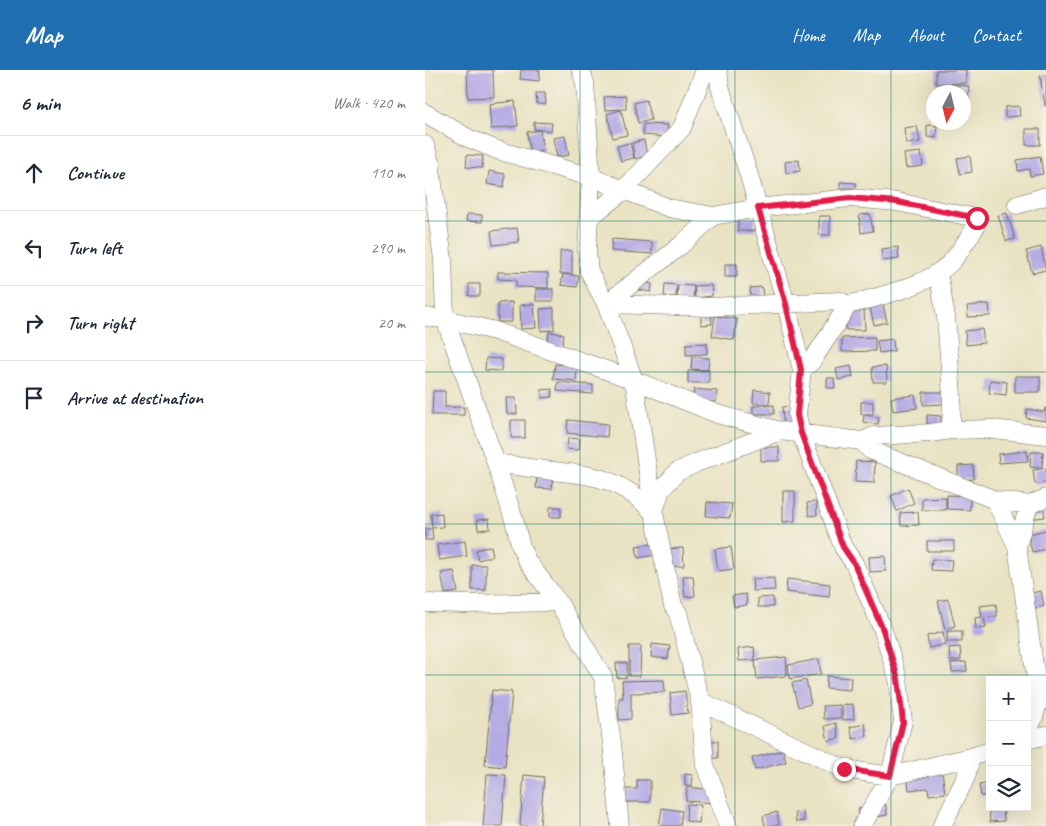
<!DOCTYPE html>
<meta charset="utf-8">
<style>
body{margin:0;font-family:Caveat,sans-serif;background:#f2f2f3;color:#1f2937}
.controls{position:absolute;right:15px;bottom:15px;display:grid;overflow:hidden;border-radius:0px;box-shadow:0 5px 20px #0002}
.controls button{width:45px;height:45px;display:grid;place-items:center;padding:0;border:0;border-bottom:1px solid #e0e1e3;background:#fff;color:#1f2937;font:25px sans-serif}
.compass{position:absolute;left:501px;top:15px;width:45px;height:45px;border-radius:50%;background:#fff;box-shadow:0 5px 20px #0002;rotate:187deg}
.stop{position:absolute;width:15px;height:15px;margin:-11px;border:4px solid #e11d48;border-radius:50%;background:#fff}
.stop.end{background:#e11d48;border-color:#fff;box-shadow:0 1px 5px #0008}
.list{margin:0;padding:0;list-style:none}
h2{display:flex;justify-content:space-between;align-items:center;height:65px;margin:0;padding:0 20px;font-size:21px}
h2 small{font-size:16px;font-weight:400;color:#747a83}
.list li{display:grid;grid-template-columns:32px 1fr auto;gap:15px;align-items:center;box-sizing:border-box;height:75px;padding:0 20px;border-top:1px solid #e0e1e3}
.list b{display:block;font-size:19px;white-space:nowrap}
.list em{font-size:16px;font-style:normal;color:#747a83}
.icon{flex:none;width:28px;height:28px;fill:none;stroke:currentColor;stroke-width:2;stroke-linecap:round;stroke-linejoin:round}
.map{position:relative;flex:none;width:621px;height:756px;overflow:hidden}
header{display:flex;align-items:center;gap:30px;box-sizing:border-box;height:70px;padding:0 25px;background:#1f6fb2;color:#fff}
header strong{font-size:24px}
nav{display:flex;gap:28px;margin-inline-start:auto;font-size:18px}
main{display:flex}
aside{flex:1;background:#fff}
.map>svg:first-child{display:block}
.building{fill:#b5abe4}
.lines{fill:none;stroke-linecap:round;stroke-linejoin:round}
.minor-casing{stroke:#6e6b60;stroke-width:19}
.minor{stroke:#fff;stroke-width:18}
.route{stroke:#e11d48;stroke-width:6}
.grid{fill:none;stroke:#0f766e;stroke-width:1;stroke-opacity:0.55}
</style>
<header>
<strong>Map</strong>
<nav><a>Home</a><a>Map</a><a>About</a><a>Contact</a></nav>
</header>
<main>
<aside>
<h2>6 min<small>Walk · 420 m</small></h2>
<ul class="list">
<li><svg class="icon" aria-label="ahead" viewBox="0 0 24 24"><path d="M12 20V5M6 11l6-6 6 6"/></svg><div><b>Continue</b></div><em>110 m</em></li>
<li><svg class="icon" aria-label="left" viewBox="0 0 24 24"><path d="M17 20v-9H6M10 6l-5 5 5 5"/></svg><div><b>Turn left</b></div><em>290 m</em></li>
<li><svg class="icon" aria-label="right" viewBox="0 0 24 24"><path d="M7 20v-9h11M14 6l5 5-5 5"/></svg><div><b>Turn right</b></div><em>20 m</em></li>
<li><svg class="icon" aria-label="arrive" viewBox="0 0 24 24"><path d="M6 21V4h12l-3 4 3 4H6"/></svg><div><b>Arrive at destination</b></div></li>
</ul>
</aside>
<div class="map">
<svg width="621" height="756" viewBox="0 0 621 756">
<rect width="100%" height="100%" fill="#f7f3e8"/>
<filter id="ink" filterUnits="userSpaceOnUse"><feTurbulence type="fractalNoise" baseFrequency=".02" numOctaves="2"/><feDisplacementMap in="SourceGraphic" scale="10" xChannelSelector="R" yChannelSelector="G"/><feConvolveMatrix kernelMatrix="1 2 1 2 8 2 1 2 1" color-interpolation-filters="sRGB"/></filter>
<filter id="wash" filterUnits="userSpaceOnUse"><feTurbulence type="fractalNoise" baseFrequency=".0096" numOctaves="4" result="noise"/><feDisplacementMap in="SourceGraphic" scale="20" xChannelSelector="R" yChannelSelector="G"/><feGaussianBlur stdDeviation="1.12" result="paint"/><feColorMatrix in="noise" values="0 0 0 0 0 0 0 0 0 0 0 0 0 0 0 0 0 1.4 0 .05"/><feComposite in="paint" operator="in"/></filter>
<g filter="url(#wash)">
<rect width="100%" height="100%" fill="#e9e3c3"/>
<g id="blocks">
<!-- building -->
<path class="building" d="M42 0H68L69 27 43 28Z
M96 0H115L114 11 95 9Z
M511 0H541V13L511 14Z
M621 5V36H620L615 6Z
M528 15 544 16 543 26 538 25V22H527Z
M111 23H120L121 34H112Z
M201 26V39L180 40 179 27Z
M221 30 226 50 213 53 209 33Z
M90 31 93 56 66 59 64 34Z
M594 36 595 46 580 47V37Z
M196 40 202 65 188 68 182 44Z
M109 52 127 53 126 61 109 59Z
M218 54 243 55 242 67 218 65Z
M502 55 512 56 511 68 502 67Z
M492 56 495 72 481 74 479 58Z
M601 59H615V75H601Z
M115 60 118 81 105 83 102 62Z
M140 66 144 85 132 87 128 68Z
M219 70 222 86 210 89 207 73Z
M205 73 209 88 196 91 192 76Z
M496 82 498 96 481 98 479 84Z
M42 85 58 86 57 98 41 97Z
M545 86 547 102 535 104 532 88Z
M615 86 618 104 605 106 604 99 593 101 592 90Z
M374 90 375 101 361 103 360 92Z
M64 101 80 104 79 117 62 114Z
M415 112 431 113V118H415Z
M582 143 590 169 581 171 573 145Z
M42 144 57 145V152L41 151Z
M445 144 448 161 436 163 434 145Z
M394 146H405V165H394Z
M313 148H330V161H313Z
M92 158 94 172 68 175 66 161Z
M187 169 227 172V184L186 181Z
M473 177 474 189 458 191 456 179Z
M616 177 621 200 607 203 601 181Z
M135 181H147V204H135Z
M300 194H312V207H300Z
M73 202 123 203V218L91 217V210L73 209Z
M138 204 154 206 152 217 136 215Z
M197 209 227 214 226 222 196 217Z
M44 214H55V226H44Z
M240 214 252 215 251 227 239 226Z
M253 215 269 216 268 232 252 231Z
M286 215 287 226 270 228 269 216Z
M337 217 338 231 326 232 325 218Z
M111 219H128V231H111Z
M87 232V252H73V233Z
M109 234 111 258 96 259 95 235Z
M458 234 462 252 449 255 445 237Z
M564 234 565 246 543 247 542 236Z
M129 238V260L116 261 115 239Z
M439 239 440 260H421L420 240Z
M286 243 287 254 276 255V244Z
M290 246 312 249 309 270 287 266Z
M557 259 559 273 541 275 540 261Z
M124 262 139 264 137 277 122 275Z
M450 267V281L417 282V268Z
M468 269 469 281 454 283 452 271Z
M282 273V284L261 285V274Z
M267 287 284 288 283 300 266 299Z
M61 288 77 289 76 301 60 300Z
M130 294 152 296 151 311 128 309Z
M426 296 428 307 413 310 411 299Z
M461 296 462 312H448L447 297Z
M284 300V313H263V301Z
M590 306H615V322H590Z
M402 308H409L410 318H402Z
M565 310 582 312 581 325 564 323Z
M133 312 168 315V324L132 321Z
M127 319V327L117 328 116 320Z
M269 319 292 321 291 332 268 330Z
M329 320 345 322 344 334 328 333Z
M8 321H20V337H39V345H7Z
M498 322H521V334L498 335Z
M490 325 492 338 468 341 466 328Z
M81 328H91L92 344H82Z
M436 332H448V344H436Z
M349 335V344H328V336Z
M370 336 372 361 359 362 357 337Z
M620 338H621V351L601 348 602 339 619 342Z
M439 345 454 347 453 354 438 352Z
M502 345 516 346 515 355 502 354Z
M86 350H100V368H86Z
M143 350 183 354 182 367 142 363Z
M143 368 155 369 154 380 142 379Z
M336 377H354V391H336Z
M602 381 603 391 574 393 573 384Z
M606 382H618L617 398 605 397Z
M431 391 450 392 449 413 430 412Z
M548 395 549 409 533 410V396Z
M621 398V413L610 414 608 400Z
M112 406 128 408 127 419 111 418Z
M483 418 489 433 472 441 466 426Z
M358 421H370V451L358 452Z
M522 425 545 426V440L522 439Z
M521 427V440H497V428Z
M282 432 307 434 305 448 281 446Z
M391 432 392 445 384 446 382 433Z
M618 435 620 447 603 449Z
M125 437H136V447H125Z
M493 442 494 455 476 456 475 443Z
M17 443 18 457 7 458 6 444Z
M64 449 65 459 53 460 52 450Z
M0 459H7L8 470H0Z
M621 460V479L607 482 603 464Z
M40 471 42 486 14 490 12 475Z
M502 471H529V481H502Z
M228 474 230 485 213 488 211 476Z
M66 476 68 486 53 490 51 480Z
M306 477 309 499 293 501 290 479Z
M258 478 259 496 235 497 234 479Z
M460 486 461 501 445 502 444 487Z
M507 489 527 490 526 501 506 500Z
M47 495H61V520H47Z
M29 501 33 522 20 524 16 503Z
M258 506H268L270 526 260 527Z
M349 508 350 520 328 521 327 509Z
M362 509 405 514 404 527 361 522Z
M616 521 619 536 606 539 602 524Z
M321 524 322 535 309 537 307 526Z
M348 527V537H333V528Z
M523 529 530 556 520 559 513 531Z
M571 534 572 546 559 548 561 558 551 559 550 548 557 547 555 536Z
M522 561H537V572H522Z
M518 562 520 574 504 578 502 566Z
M227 574 245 576 243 589 226 587Z
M204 576H216L215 606H204Z
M329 577 330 590 314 591 313 579Z
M535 577 536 590 525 591 524 578Z
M361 587 362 606 332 609 330 590Z
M394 589 396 604 365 609 363 595Z
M541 592 542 601 527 602 526 593Z
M191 593H202V607L192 608Z
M402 606 426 608 425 620 401 618Z
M239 610 240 622 206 623V649L194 650V628H198L197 611Z
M381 610 386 634 373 637 367 613Z
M67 620 87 622 80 697 60 695Z
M260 621 263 643 247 645 245 623Z
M428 634 429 649 418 650 417 635Z
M415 635 416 648 399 649 398 636Z
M411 653 414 668 403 671 400 656Z
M440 654 442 666 428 669 425 657Z
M282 671H293V688H283Z
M358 680 361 692 330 700 327 688Z
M517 701 520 723 504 725 503 718 484 720 482 705Z
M62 704 81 705 77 756H58Z
M260 704 268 705 267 716H260Z
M99 705 119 707 115 756H95Z
M212 710H225V732H198V719H212Z
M565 713V725L556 726 554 715Z
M262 717 291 720 290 733 261 731Z
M262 734 276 735 274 753 261 751Z
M461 735 462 745 435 750 433 739Z
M578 737 579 751 565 752 564 738Z
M237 738 257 741 255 756H234Z
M378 741 379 751 371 752 370 742Z
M352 742 354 755 340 756 338 746Z"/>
</g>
</g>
<g filter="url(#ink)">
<use href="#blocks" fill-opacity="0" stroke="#6e6b60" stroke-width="1"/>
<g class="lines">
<defs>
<path id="minor" d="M156 0 160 13 166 107 162 181 164 201 181 234 209 310 229 443 248 536 253 543 275 631 280 695 303 756
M293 0 295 17 323 102 361 234 377 300 372 345 376 363 418 477 429 493 458 560 473 609 478 651 465 706 437 756
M0 43 43 68 72 80 166 107 244 138 288 146 333 138 425 128 472 132 552 148
M0 75 5 92 18 190 20 249 71 393 89 450 96 477 102 491 133 532 178 607 187 673 195 756
M592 135 621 126
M164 148 198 121 257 58 280 0
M513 202 521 247 527 326 526 360
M181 234 285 237 415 231 423 235C455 226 505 216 528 190 536 180 543 169 550 158
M181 234 255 176 288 146
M0 247 20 249 70 261 209 310 292 344 355 361 437 371 449 366 506 363 526 360 567 359 621 365
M377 300 387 291 423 235
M437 371 445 380 570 430 604 435 621 428
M71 393C90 396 109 399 128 401 143 403 160 404 174 408 195 414 214 427 229 443
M570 430 592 476 614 630 608 650 602 658
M229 441 236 420 252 402 271 393 355 361
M592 476 604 435
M0 533 40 534 133 532
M275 631 419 699 465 706 546 687 565 681
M602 670 621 665
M517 756 541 707 546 687"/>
</defs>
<!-- minor casing -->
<use href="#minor" class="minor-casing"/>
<!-- minor -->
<use href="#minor" class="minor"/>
</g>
</g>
<g class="lines" filter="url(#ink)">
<!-- route -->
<path class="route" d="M419 699 465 706 478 652 473 609 458 560 429 493 418 477 376 363 372 345 376 300 361 234 333 138 425 128 472 132 552 148"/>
</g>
<!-- grid -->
<path class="grid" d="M155 0V756M310 0V756M466 0V756M0 151H621M0 302H621M0 454H621M0 605H621"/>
</svg>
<div class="controls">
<button>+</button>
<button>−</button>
<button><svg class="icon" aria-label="layers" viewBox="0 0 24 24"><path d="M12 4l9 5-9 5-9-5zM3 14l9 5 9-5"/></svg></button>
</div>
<svg class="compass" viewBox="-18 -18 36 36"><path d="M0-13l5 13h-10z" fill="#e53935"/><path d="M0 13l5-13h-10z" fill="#747a83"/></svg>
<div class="stop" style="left:552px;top:148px"></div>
<div class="stop end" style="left:419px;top:699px"></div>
</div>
</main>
